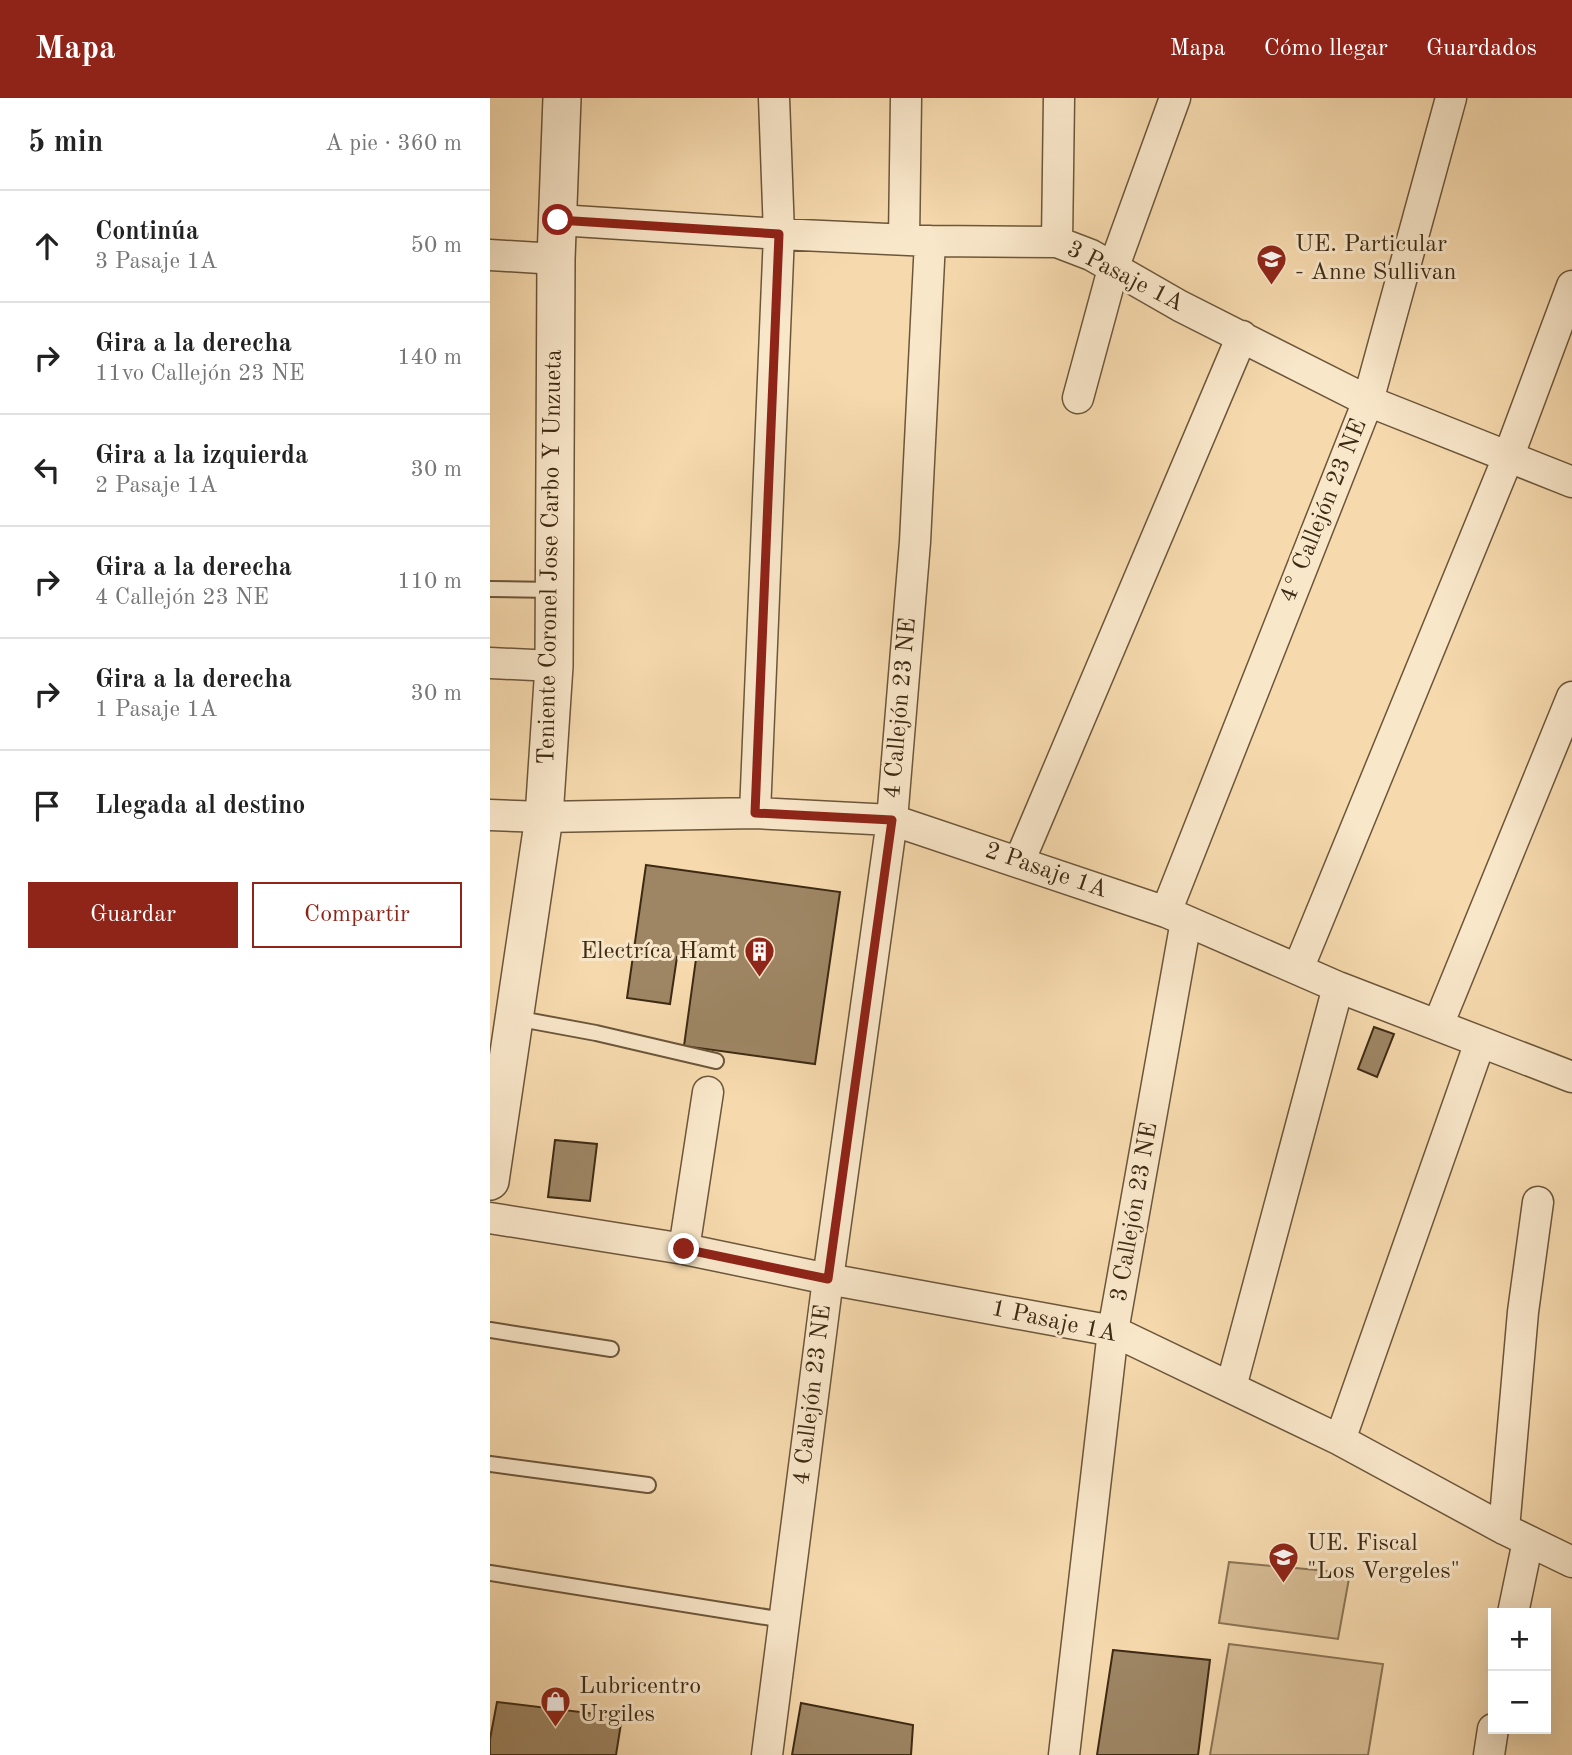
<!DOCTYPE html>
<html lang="es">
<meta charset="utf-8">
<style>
body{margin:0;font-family:"Old Standard TT",serif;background:#f6f6f6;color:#222}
.controls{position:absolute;right:21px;bottom:21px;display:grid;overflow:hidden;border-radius:0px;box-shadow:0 7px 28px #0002}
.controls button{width:63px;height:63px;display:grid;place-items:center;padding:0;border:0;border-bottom:2px solid #e0e0e0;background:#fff;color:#222;font:35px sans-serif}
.stop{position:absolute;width:21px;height:21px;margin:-16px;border:5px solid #8f2418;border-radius:50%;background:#fff}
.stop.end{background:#8f2418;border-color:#fff;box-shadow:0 2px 7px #0008}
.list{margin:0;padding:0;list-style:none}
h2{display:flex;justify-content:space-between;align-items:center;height:91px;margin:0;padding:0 28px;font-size:30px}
h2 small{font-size:23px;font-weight:400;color:#767676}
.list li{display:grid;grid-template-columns:46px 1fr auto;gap:21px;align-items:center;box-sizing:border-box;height:112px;padding:0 28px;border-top:2px solid #e0e0e0}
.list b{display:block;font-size:26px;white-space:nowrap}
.list p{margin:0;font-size:23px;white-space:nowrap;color:#767676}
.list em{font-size:23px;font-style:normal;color:#767676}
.actions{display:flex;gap:14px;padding:21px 28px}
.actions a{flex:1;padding:16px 0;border:2px solid #8f2418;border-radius:0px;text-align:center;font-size:24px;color:#8f2418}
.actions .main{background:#8f2418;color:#fff}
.icon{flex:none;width:38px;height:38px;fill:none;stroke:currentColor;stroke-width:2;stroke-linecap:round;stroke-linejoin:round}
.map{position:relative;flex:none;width:1082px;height:1657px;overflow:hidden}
header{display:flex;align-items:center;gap:42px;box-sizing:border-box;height:98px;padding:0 35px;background:#8f2418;color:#fff}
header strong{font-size:33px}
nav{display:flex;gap:38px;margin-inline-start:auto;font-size:24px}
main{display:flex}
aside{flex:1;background:#fff}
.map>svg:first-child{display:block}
.green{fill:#d7bc94;stroke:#8a7354;stroke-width:2}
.building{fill:#9e8664;stroke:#3e2a14;stroke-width:2}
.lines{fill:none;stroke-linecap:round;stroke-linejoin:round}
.service-casing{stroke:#6c563a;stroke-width:18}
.minor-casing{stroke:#6c563a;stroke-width:33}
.tertiary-casing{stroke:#6c563a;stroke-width:40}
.service{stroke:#f9e7ca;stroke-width:14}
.minor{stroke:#f9e7ca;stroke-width:30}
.tertiary{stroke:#f9e7ca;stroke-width:37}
.route{stroke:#8f2418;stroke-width:9}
.labels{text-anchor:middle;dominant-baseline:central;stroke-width:6;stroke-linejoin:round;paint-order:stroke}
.poi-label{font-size:24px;fill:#3e2a14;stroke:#f9e7ca;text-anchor:start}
.street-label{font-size:24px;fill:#3e2a14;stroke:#f9e7ca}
</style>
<header>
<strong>Mapa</strong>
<nav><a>Mapa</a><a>Cómo llegar</a><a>Guardados</a></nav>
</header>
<main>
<aside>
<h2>5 min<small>A pie · 360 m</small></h2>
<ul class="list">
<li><svg class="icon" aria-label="ahead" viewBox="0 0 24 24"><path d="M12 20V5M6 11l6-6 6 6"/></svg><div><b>Continúa</b><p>3 Pasaje 1A</p></div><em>50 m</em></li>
<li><svg class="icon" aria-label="right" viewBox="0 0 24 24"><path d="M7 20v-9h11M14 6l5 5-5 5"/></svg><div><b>Gira a la derecha</b><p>11vo Callejón 23 NE</p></div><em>140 m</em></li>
<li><svg class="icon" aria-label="left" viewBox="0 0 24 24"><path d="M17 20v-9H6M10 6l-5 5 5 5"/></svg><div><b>Gira a la izquierda</b><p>2 Pasaje 1A</p></div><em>30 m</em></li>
<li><svg class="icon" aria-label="right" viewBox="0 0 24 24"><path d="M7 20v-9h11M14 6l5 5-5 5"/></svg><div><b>Gira a la derecha</b><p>4 Callejón 23 NE</p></div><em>110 m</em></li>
<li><svg class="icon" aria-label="right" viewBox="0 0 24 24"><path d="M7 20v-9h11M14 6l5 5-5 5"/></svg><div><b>Gira a la derecha</b><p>1 Pasaje 1A</p></div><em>30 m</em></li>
<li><svg class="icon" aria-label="arrive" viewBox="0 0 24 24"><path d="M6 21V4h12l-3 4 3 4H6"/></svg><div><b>Llegada al destino</b></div></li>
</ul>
<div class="actions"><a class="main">Guardar</a><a>Compartir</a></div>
</aside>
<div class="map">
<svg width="1082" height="1657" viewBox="0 0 1082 1657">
<rect width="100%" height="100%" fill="#f6daae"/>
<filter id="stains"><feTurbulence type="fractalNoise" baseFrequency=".00286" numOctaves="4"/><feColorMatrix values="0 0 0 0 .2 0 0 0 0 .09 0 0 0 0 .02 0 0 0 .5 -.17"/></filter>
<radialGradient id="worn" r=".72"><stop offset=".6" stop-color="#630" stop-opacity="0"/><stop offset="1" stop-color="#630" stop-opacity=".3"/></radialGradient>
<!-- green -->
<path class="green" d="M739 1464 860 1475 848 1541 729 1525Z
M739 1546 893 1566 878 1657H720Z"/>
<!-- building -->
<path class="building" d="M156 767 350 794 325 966 194 948 206 861 187 859 180 906 137 900Z
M884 929 904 936 887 979 868 971Z
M65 1042 107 1046 100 1103 58 1099Z
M623 1552 720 1562 708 1657H607Z
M7 1604 132 1619 126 1657H0V1641Z
M311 1605 423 1627 421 1657H302Z"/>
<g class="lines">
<defs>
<path id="service" d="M0 491 63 492
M25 920 106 935 226 963
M0 1232 121 1251
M0 1366 158 1387
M0 1475 294 1522"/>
<path id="minor" d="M68 122 289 136 440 143 567 144 601 157 690 208 878 303 1082 384
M414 141 416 0
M567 144 569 0
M0 157 66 161
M588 300 623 171 685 0
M0 565 64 568
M265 715 289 136 284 0
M0 717 54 719 265 715 402 722 676 814 848 889 1082 979
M529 764 752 238
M676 814 878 303 961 0
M808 871 1019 357 1082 188
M948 927 1082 599
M0 1120 194 1151 338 1181 623 1233 850 1342 1014 1431 1082 1464
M194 1151 218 994
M741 1289 848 889
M850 1342 990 944
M1014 1431 1033 1214 1048 1104
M1023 1515 1038 1443
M277 1657 338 1181 402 722 425 444 440 143
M574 1657 623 1233 696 823
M999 1657 1003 1631"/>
<path id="tertiary" d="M0 1083 54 719 64 568 66 161 72 0"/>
</defs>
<!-- service casing -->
<use href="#service" class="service-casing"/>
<!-- minor casing -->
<use href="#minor" class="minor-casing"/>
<!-- tertiary casing -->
<use href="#tertiary" class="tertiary-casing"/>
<!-- service -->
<use href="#service" class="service"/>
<!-- minor -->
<use href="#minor" class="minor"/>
<!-- tertiary -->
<use href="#tertiary" class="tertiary"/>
</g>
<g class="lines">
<!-- route -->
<path class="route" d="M68 122 289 136 265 715 402 722 338 1181 194 1151"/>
</g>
<!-- icons -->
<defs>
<symbol id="school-pin" viewBox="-11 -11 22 30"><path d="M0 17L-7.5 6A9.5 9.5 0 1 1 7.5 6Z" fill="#8f2418" stroke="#f9e7ca"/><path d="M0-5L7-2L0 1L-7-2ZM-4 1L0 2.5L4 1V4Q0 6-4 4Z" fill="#fff"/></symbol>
<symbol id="building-pin" viewBox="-11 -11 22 30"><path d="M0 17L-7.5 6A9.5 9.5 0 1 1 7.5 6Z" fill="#8f2418" stroke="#f9e7ca"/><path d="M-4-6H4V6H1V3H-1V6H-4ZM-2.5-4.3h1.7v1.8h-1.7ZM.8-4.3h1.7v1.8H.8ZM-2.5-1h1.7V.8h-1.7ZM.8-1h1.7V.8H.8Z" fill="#fff"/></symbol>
<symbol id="shop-pin" viewBox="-11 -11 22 30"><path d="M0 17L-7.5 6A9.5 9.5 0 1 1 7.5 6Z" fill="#8f2418" stroke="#f9e7ca"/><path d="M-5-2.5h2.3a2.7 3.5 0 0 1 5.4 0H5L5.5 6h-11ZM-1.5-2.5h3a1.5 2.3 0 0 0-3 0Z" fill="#fff"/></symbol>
</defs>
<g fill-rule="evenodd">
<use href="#school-pin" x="764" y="144" width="35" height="47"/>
<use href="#building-pin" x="252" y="836" width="35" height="47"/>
<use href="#school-pin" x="776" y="1442" width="35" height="47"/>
<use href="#shop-pin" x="48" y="1586" width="35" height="47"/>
</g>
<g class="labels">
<!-- poi labels -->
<g class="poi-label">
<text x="805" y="147">UE. Particular<tspan x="805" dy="28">- Anne Sullivan</tspan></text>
<text x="247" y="854" text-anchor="end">Electríca Hamt</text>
<text x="817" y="1446">UE. Fiscal<tspan x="817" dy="28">"Los Vergeles"</tspan></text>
<text x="89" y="1589">Lubricentro<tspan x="89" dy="28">Urgiles</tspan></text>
</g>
<!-- street labels -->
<g class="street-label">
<text transform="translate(635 179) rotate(27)">3 Pasaje 1A</text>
<text transform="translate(834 413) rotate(-68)">4° Callejón 23 NE</text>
<text transform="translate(61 459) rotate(-89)">Teniente Coronel Jose Carbo Y Unzueta</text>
<text transform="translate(411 610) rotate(-85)">4 Callejón 23 NE</text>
<text transform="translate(556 773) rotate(19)">2 Pasaje 1A</text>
<text transform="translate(645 1114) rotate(-80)">3 Callejón 23 NE</text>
<text transform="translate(564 1224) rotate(12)">1 Pasaje 1A</text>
<text transform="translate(323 1297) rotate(-83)">4 Callejón 23 NE</text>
</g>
</g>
<rect width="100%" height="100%" filter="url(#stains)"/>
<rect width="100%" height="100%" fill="url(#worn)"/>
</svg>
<div class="controls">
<button>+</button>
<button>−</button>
</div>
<div class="stop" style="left:68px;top:122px"></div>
<div class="stop end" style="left:194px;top:1151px"></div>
</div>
</main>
